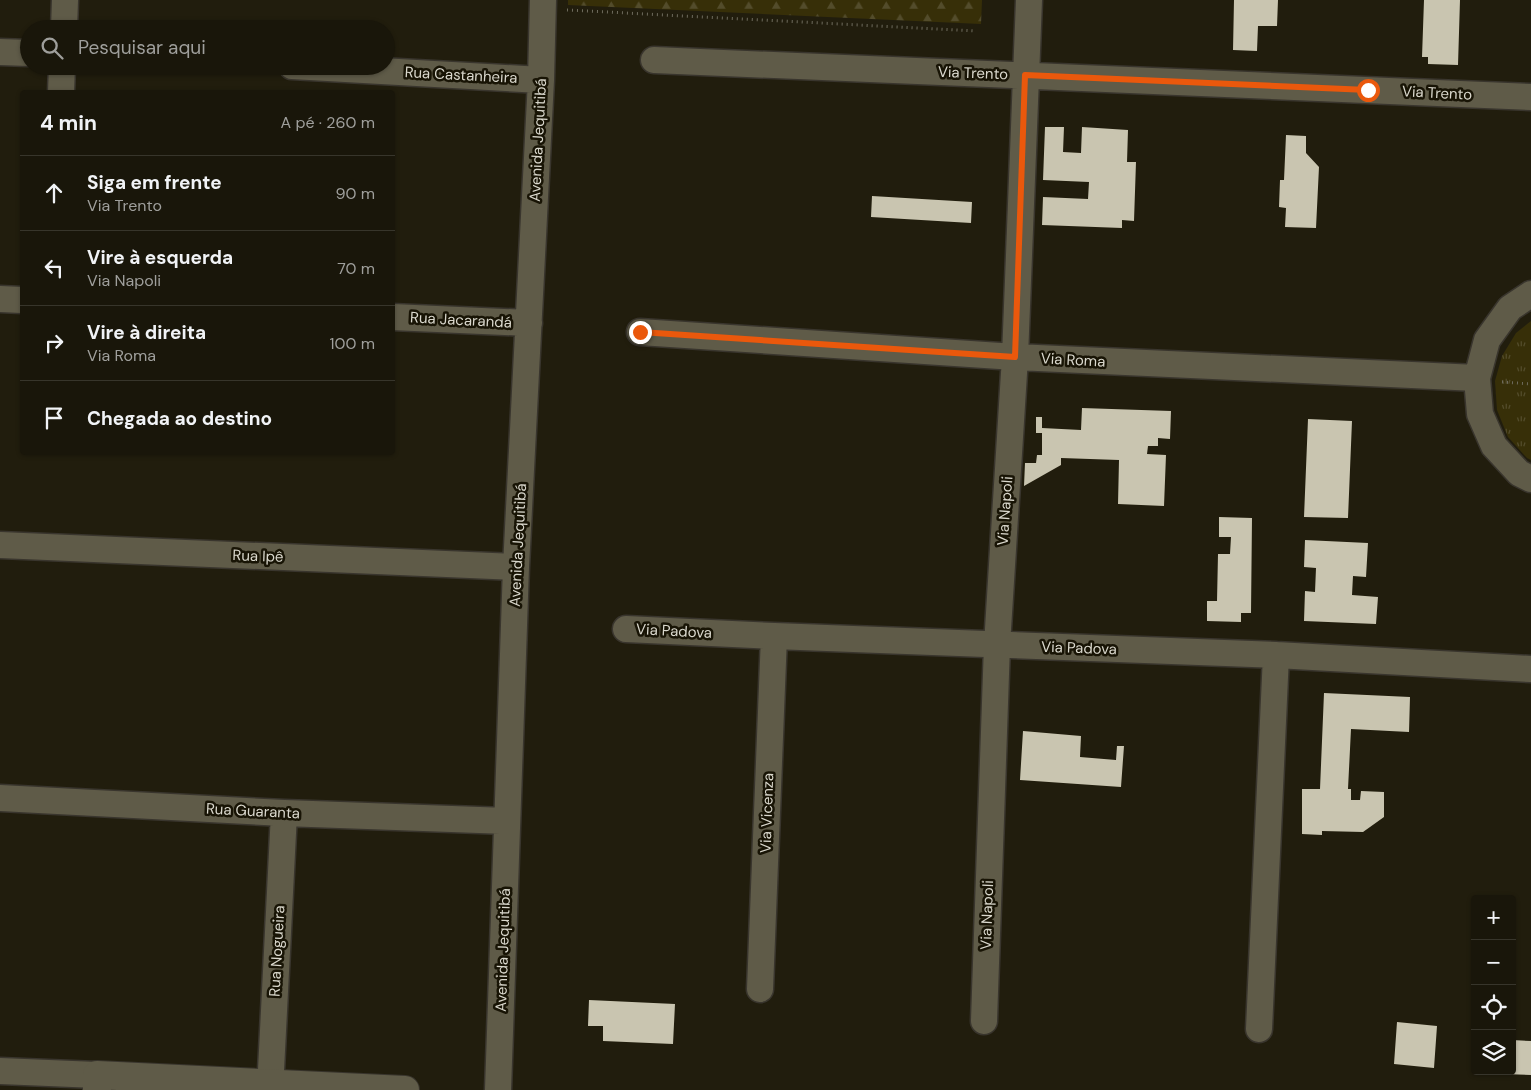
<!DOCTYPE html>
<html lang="pt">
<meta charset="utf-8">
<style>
body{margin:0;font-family:"DM Sans",sans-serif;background:#221f13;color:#f1f3f6}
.controls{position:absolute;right:15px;bottom:15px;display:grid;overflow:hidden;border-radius:5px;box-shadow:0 1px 4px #0004}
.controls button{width:45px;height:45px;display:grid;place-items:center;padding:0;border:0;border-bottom:1px solid #37352b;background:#19160a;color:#f1f3f6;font:25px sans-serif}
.stop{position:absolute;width:15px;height:15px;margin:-11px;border:4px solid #ea580c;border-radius:50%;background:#fff}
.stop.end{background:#ea580c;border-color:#fff;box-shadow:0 1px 5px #0008}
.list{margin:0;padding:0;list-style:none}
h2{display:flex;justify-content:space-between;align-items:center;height:65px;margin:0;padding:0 20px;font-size:21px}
h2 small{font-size:16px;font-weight:400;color:#9f9f9c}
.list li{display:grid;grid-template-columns:32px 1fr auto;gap:15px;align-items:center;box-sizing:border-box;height:75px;padding:0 20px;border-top:1px solid #37352b}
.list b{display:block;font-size:19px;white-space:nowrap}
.list p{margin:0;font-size:16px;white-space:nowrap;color:#9f9f9c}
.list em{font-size:16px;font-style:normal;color:#9f9f9c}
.icon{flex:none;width:28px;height:28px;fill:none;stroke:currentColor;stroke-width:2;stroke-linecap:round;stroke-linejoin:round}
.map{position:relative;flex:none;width:1531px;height:1090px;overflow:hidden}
.search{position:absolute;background:#19160a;box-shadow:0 1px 4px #0004;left:20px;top:20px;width:375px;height:55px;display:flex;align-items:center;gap:12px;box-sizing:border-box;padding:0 18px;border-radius:28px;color:#9f9f9c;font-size:19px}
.panel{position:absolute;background:#19160a;box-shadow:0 1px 4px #0004;left:20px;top:90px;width:375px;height:365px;border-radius:5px}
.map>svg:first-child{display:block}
.grass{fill:url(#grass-tufts)}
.forest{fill:url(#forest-firs)}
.building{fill:#c9c5b0}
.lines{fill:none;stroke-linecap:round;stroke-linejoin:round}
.minor-casing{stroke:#39352d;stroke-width:29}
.tertiary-casing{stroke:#39352d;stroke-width:30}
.path{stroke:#6f6c5e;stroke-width:3;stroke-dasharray:1 4;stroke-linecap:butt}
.minor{stroke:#5f5b48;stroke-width:26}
.tertiary{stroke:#5f5b48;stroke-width:28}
.route{stroke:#ea580c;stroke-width:6}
.labels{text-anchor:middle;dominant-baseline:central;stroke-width:5;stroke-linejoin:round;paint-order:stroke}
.street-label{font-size:15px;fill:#dad8cd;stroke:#181405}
</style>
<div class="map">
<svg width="1531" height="1090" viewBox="0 0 1531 1090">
<defs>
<pattern id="grass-tufts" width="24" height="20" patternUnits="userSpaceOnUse" patternTransform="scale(1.25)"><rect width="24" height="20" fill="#372f08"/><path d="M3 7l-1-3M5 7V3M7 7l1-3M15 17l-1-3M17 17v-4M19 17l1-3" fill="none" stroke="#534c2b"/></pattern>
<pattern id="forest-firs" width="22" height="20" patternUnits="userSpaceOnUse" patternTransform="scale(1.25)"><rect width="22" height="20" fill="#372f08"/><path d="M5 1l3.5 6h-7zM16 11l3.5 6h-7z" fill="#534c2b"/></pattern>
</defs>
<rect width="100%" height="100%" fill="#211d0d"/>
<!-- grass -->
<path class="grass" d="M1531 321V460L1527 458 1508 437 1497 410 1495 381 1502 356 1516 333Z"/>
<!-- forest -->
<path class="forest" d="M568 0H982L981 24 568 5Z"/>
<!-- building -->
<path class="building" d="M1234 0H1278L1277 26H1258L1257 51 1233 50Z
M1424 0H1460L1458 65 1428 64V57H1422Z
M1045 127H1064L1063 152 1081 153 1082 127 1128 130 1127 162H1136L1134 221 1122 220V228L1042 225 1043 197 1088 199 1089 182 1043 180Z
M1286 135 1306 136V153L1319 167 1316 228 1285 227 1286 208 1279 207 1280 180H1284Z
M872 196 972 202 971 223 871 217Z
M1082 408 1171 411 1170 439 1158 438V446H1148L1147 454 1166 455 1164 506 1118 504 1119 460 1061 458V465L1024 486 1025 463H1036L1037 455H1042V433H1036V417H1042V428L1081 430Z
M1308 419 1352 421 1348 518 1304 517Z
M1219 517 1252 518 1251 613H1241V622L1207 621V601H1217L1218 554H1230L1231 537H1219Z
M1305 540 1368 543 1366 577 1353 576 1352 595 1378 597 1376 624 1304 621 1305 591 1315 592 1316 568 1304 567Z
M1324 693 1410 697 1409 732 1351 729 1348 789H1351V800H1360L1361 791 1384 792V817L1363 832 1322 831V835L1302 834V789H1320Z
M1023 731 1081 736 1080 757 1116 760 1117 746H1124L1121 787 1020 780Z
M589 1000 675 1004 673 1044 603 1041V1026H588Z
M1397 1022 1437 1026 1434 1068 1394 1064Z
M1512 1040 1531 1041V1075L1502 1074V1071H1512Z"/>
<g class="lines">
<defs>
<path id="minor" d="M64 29 65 0
M0 52 29 53
M654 60 1531 97
M292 66 541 80
M61 92 62 66
M1531 294 1510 308 1487 340 1477 378 1480 414 1494 446 1519 473 1531 479
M0 299 22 300
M392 317 529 323
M640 332 1015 357 1477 378
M0 545 516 567
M626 629 774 636 1276 655 1531 669
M0 798 284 813 507 821
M760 989 774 636
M984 1021 997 645 1015 357 1029 0
M1259 1029 1276 655
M0 1071 97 1075
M270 1090 284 813
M498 1090 516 567 541 80 543 0"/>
<path id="tertiary" d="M97 1090V1075L405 1090"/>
</defs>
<!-- minor casing -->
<use href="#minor" class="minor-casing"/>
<!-- tertiary casing -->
<use href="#tertiary" class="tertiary-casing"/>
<!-- path -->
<path class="path" d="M567 10 976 31
M1502 382 1531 384"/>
<!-- minor -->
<use href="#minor" class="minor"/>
<!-- tertiary -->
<use href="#tertiary" class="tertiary"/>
</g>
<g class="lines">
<!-- route -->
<path class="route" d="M640 332 1015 357 1025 75 1368 90"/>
</g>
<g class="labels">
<!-- street labels -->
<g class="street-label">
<text transform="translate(973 73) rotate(2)">Via Trento</text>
<text transform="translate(461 75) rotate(3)">Rua Castanheira</text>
<text transform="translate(1437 93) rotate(3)">Via Trento</text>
<text transform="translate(538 140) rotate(-87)">Avenida Jequitibá</text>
<text transform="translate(461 320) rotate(3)">Rua Jacarandá</text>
<text transform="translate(1073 360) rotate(3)">Via Roma</text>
<text transform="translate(1005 511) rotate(-86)">Via Napoli</text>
<text transform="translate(518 545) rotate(-87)">Avenida Jequitibá</text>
<text transform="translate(258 556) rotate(2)">Rua Ipê</text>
<text transform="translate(674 631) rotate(3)">Via Padova</text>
<text transform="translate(1079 648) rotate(2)">Via Padova</text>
<text transform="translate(253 811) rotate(3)">Rua Guaranta</text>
<text transform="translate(767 813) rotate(-88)">Via Vicenza</text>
<text transform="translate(987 915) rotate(-88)">Via Napoli</text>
<text transform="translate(503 950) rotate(-88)">Avenida Jequitibá</text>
<text transform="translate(277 951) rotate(-87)">Rua Nogueira</text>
</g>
</g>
</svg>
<div class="controls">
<button>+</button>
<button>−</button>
<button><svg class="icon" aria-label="locate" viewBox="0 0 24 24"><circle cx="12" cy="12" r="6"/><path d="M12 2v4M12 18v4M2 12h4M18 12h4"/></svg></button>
<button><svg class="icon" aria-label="layers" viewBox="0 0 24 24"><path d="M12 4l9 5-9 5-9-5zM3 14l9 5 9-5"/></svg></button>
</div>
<div class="stop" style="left:1368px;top:90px"></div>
<div class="stop end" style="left:640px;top:332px"></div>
<div class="search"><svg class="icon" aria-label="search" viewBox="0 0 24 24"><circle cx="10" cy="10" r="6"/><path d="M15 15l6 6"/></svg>Pesquisar aqui</div>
<section class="panel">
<h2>4 min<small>A pé · 260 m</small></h2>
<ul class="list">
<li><svg class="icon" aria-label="ahead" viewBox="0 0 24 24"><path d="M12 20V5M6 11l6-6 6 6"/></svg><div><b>Siga em frente</b><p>Via Trento</p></div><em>90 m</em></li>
<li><svg class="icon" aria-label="left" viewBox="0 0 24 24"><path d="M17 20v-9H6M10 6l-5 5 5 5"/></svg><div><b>Vire à esquerda</b><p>Via Napoli</p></div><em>70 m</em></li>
<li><svg class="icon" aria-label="right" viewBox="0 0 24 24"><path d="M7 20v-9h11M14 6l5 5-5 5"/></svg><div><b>Vire à direita</b><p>Via Roma</p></div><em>100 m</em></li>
<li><svg class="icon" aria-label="arrive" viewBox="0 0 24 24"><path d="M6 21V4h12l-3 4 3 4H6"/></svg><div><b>Chegada ao destino</b></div></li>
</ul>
</section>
</div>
